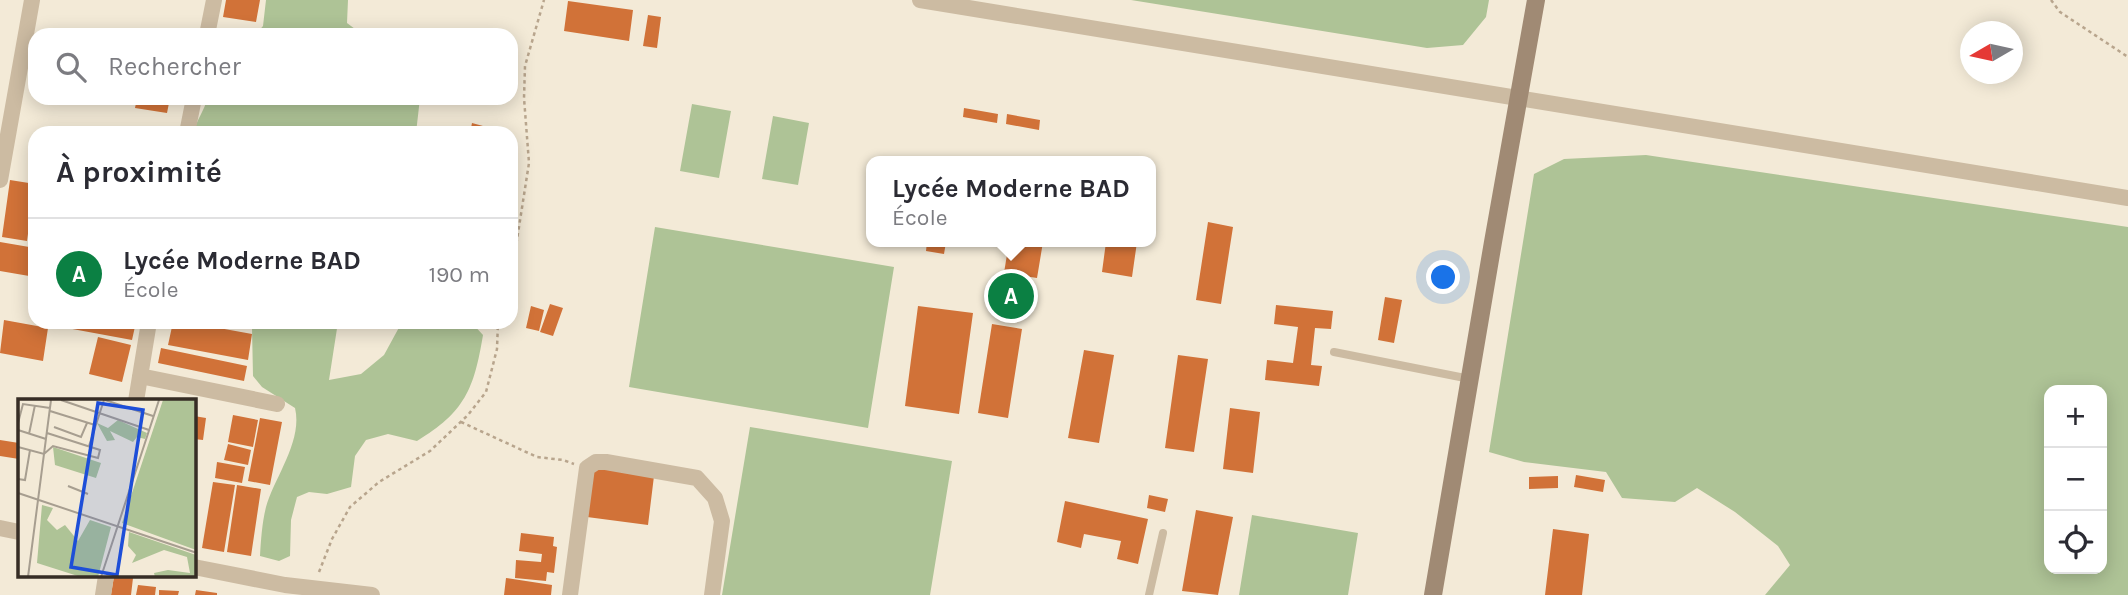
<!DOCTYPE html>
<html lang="fr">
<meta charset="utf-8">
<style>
body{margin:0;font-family:Karla,sans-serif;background:#f2f2f3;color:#2b2b33}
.controls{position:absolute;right:21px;bottom:21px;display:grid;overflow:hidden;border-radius:14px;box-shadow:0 4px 18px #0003}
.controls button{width:63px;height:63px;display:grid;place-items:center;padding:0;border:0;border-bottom:2px solid #e1e1e2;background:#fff;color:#2b2b33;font:35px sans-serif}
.compass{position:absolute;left:1960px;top:21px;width:63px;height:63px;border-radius:50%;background:#fff;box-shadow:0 4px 18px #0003;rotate:261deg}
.you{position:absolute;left:1444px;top:278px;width:24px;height:24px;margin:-18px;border:5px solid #fff;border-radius:50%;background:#1a73e8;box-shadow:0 0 0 10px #1a73e833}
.badge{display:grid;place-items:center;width:46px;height:46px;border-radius:50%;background:#0b8043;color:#fff;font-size:23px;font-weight:700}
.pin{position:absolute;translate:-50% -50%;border:4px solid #fff;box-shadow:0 2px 7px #0006}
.popup{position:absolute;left:866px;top:156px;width:290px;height:91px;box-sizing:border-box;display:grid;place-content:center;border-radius:14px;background:#fff;filter:drop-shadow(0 2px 5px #0005);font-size:23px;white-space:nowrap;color:#7c7c81}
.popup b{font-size:26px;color:#2b2b33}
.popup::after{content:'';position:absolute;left:50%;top:100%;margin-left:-14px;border:14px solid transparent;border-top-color:#fff}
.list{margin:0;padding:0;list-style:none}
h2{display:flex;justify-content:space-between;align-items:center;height:91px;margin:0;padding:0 28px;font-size:30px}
h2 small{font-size:23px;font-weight:400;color:#7c7c81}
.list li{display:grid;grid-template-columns:46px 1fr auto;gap:21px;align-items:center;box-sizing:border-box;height:112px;padding:0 28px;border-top:2px solid #e1e1e2}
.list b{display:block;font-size:26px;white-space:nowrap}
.list p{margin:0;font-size:23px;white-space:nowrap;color:#7c7c81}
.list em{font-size:23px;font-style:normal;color:#7c7c81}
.icon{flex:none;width:38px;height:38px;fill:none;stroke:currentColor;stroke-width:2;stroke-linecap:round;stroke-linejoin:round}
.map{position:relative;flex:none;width:2128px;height:595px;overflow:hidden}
.search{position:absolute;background:#fff;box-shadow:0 4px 18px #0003;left:28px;top:28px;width:490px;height:77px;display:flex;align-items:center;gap:18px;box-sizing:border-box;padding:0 24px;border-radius:21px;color:#7c7c81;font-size:26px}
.panel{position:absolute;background:#fff;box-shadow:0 4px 18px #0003;left:28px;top:126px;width:490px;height:203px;border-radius:21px}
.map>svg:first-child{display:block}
.green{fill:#aec396;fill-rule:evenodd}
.building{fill:#d17238}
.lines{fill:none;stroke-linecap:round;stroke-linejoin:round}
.path{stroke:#b8a58d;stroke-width:2.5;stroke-dasharray:3.5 3.5;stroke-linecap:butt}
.lane{stroke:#ccbba2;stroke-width:8}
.street{stroke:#ccbba2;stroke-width:16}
.secondary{stroke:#a08a74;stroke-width:18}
.inset-road{fill:none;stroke:#a79e90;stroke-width:2}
.view{fill:#1d4ed8;fill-opacity:0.15;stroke:#1d4ed8;stroke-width:3.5}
.inset-edge{fill:none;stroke:#362d25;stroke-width:3.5}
</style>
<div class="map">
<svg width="2128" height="595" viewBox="0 0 2128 595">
<rect width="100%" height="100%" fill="#f3ead7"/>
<!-- green -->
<path class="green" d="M266 0H348L347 23 363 35H221L222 29 256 34 263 26Z
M1131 0H1489L1486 17 1463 45 1427 48Z
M207 98H420L416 133H194C196 119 205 111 207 98Z
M692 104 731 111 719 178 680 171Z
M773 116 809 123 798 185 762 179Z
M1646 155 2128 227V595H1765L1790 565 1778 546 1735 512 1697 488 1675 502 1622 498 1606 472 1524 462 1489 452 1534 174 1564 159ZM2102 390V569H2049V390Z
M655 227 894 267 868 428 629 387Z
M232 322H338L329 380 361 374 384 355 402 322H471L483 335C474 389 465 412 417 441L388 434 366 440 355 456 351 487 327 494 309 492 297 497 291 520 290 556 279 561 260 556C261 540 262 523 266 507 274 478 303 441 295 408L262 387 253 376 252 328Z
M750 427 952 461 930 595H722Z
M1252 515 1358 533 1348 595H1239Z"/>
<!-- building -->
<path class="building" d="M226 0H260L256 22 223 17Z
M568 1 633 10 629 41 564 31Z
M648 15 661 17 657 48 643 46Z
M137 98H170L167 113 135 108Z
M964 108 998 114 997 123 963 117Z
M1007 114 1040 120 1039 130 1006 124Z
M472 123 483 126 482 133H470Z
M10 180 35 184 27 241 2 237Z
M1208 222 1233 227 1221 304 1196 300Z
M0 242 35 248V277L0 271Z
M927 242H946L944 254 926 251Z
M1009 242H1043L1037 278 1004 273Z
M1106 242H1137L1132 277 1102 272Z
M1385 297 1402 300 1394 343 1378 340Z
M550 304 563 308 553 336 540 332Z
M1276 305 1333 311 1331 329 1315 328 1311 365 1322 366 1319 386 1265 380 1267 360 1293 363 1298 327 1274 324Z
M531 306 544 310 539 331 526 328Z
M918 306 973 313 959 414 905 406Z
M4 320 48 328 43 361 0 353Z
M68 322H136L132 340 67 328Z
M173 322H186L252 334 248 360 168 345Z
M992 324 1022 329 1008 418 978 413Z
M98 337 131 345 122 382 89 374Z
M161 348 247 366 244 381 158 363Z
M1084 350 1114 355 1099 443 1068 438Z
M1178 355 1208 359 1194 452 1165 448Z
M1230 408 1260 412 1253 473 1223 469Z
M233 415 258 420 253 447 228 442Z
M194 416 206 418 203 440 194 439Z
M260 418 282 422 270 485 248 481Z
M0 440 19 443V459L0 456Z
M228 444 251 450 248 465 224 460Z
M217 462 245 467 242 483 215 478Z
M594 468 654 476 648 525 587 517Z
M1576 475 1605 480 1603 492 1574 487Z
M1558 476V488L1529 489V477Z
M213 482 235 485 224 552 202 548Z
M237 485 261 489 251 556 227 552Z
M1149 495 1168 499 1165 512 1147 508Z
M1065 501 1148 519 1138 564 1117 559 1121 541 1084 534 1081 548 1057 542Z
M1196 510 1233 517 1218 595 1182 591Z
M1553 529 1589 534 1582 595H1545Z
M521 533 554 537 553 546 557 547 554 573 547 572 546 581 515 578 516 560 541 562 542 554 519 551Z
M114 576 133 578 131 595H111Z
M506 578 552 585 551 595H504Z
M138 585 156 587 155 595H136Z
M159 590 179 591 178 595H159Z
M196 590 217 593V595H195Z"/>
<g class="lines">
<!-- path -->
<path class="path" d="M2051 0 2060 12 2128 57
M511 278 529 163 524 98 525 66 544 0
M461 422 537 457 563 460 574 464
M319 572 332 539 350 507 379 482 430 451 468 415 486 392 497 349 498 322"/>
<!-- lane -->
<path class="lane" d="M1334 352 1470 379
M1149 595 1163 533"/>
<!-- street -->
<path class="street" d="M920 0 2128 198
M207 35 214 0
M187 133 194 98
M0 180 32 0
M140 376 277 404
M136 401 149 322
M0 528 19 532
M194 567 285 585 372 595
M103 595 106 576
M570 595 587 468 596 462H606L697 478 715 498 722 521 712 595"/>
<!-- secondary -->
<path class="secondary" d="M1433 595 1493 242 1536 0"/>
</g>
<!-- overview -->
<g transform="translate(18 399)">
<rect width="178" height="178" fill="#f3ead7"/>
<path d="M145 1H178V151L104 124ZM100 21 129 34 127 40 119 38 115 43 92 32 97 41 89 42 79 24 90 29ZM35 48 83 64 78 79 37 66ZM24 106 35 109 29 121 39 131 47 126 60 142 72 121 93 128 80 178H63L19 164ZM111 133 178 156V178H137L136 174 150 171 172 174 169 158 146 151 114 164 118 156 110 147Z" fill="#aec396"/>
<path class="inset-road" d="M43 1 131 31M87 1 135 17M32 12 77 26M0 24 5 5 32 9M36 28 63 38 69 24M0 31 28 40M11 35 17 6M71 47 86 1M0 48 26 55 35 47 80 59 82 51 29 34M0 80 7 81 12 51M50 87 70 95M0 94 179 154M10 178 33 1M83 178 141 1"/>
<path class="view" d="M80 4 125 11 99 176 53 168Z"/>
<rect width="178" height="178" class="inset-edge"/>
</g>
</svg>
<div class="controls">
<button>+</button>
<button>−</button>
<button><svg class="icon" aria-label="locate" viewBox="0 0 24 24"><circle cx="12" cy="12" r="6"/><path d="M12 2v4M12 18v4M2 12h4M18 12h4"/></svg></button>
</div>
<svg class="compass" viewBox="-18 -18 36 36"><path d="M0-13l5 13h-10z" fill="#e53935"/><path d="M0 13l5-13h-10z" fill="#7c7c81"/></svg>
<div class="you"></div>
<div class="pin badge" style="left:1011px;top:296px">A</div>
<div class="popup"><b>Lycée Moderne BAD</b>École</div>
<div class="search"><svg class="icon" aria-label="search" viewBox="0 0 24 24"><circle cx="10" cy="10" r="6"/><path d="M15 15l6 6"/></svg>Rechercher</div>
<section class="panel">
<h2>À proximité<small></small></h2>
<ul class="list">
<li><span class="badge">A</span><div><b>Lycée Moderne BAD</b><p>École</p></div><em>190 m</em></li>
</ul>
</section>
</div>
